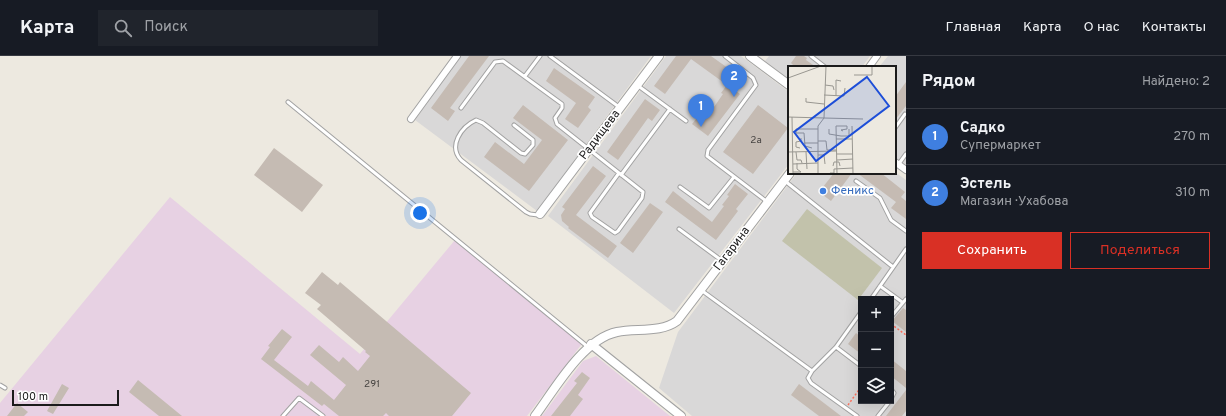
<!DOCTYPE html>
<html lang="ru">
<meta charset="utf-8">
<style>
body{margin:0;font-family:Overpass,sans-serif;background:#20242c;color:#f1f3f6}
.controls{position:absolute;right:12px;bottom:12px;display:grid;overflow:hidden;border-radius:0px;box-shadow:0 4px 16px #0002}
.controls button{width:36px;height:36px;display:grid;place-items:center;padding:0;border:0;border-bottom:1px solid #363941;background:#171b24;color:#f1f3f6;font:20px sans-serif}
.scale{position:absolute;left:12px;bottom:10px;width:107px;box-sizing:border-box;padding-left:4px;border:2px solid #1b1b1b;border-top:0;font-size:11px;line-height:14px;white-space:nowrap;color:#1b1b1b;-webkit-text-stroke:3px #fff;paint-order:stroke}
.you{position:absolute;left:420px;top:157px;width:14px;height:14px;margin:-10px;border:3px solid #fff;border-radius:50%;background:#1a73e8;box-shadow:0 0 0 6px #1a73e833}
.badge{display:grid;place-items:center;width:26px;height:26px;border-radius:50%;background:#d93025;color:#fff;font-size:13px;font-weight:700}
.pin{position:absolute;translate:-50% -33px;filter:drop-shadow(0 1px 2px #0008)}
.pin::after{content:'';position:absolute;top:21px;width:14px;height:12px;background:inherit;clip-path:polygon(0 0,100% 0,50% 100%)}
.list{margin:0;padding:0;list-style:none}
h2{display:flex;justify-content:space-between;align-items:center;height:52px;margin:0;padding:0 16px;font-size:17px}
h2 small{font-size:13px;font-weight:400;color:#9ea1a6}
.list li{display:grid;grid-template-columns:26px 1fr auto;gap:12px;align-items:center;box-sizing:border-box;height:56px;padding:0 16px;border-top:1px solid #363941}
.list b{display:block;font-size:15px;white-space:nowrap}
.list p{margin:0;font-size:13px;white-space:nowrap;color:#9ea1a6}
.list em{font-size:13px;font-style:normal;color:#9ea1a6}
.actions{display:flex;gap:8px;padding:12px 16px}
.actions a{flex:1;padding:9px 0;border:1px solid #d93025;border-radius:0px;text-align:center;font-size:14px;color:#d93025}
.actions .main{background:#d93025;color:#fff}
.icon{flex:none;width:22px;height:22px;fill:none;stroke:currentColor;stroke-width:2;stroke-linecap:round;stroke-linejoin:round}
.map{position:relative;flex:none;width:906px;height:360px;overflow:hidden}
header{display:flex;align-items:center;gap:24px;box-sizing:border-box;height:56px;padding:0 20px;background:#171b24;border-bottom:1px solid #363941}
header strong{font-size:19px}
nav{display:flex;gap:22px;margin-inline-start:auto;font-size:14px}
.search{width:280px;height:36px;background:#20242c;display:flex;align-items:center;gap:10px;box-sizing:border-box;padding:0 14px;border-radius:0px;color:#9ea1a6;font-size:15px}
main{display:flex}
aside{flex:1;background:#171b24}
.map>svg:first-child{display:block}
.residential{fill:#d9d8d8;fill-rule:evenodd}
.industrial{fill:#e7d1e3}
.construction{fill:#c2c2ab}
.building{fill:#c5bbb3}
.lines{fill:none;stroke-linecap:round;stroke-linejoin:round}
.service-casing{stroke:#a2a2a2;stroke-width:5}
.minor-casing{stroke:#a2a2a2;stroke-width:8}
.tertiary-casing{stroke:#a2a2a2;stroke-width:10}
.path{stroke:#ff725f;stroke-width:1.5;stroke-dasharray:2 2;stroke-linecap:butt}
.service{stroke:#fff;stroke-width:3}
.minor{stroke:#fff;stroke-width:6}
.tertiary{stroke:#fff;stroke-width:8}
.shop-dot{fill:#3f7fe0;stroke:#fff;stroke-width:1.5}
.labels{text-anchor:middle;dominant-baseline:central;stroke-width:3.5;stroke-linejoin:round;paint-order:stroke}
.number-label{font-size:10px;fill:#464341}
.street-label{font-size:12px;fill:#1b1b1b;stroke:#fff}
.shop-label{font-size:12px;fill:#366cbe;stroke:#fff;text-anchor:start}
.inset-road{fill:none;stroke:#999791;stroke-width:1}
.view{fill:#1d4ed8;fill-opacity:0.15;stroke:#1d4ed8;stroke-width:2}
.inset-edge{fill:none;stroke:#1b1b1b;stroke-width:2}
</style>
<header>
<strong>Карта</strong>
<div class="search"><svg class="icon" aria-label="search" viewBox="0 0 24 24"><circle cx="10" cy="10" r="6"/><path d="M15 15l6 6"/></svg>Поиск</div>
<nav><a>Главная</a><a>Карта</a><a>О нас</a><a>Контакты</a></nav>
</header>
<main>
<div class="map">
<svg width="906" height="360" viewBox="0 0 906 360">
<rect width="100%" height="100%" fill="#ede9e0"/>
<!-- residential -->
<path class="residential" d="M461 0H651L537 155 415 64Z
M666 0H741L789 36V108L674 257 548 160Z
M769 0H870L862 11H789V23L765 5Z
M888 0H906V109L895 101V11H879Z
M895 116 906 124V360H692L659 332 678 276 797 117ZM861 243H891V345H861Z"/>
<!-- industrial -->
<path class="industrial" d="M170 141 360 298 455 184 584 285 527 360H0V347Z
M596 300 670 360H542L583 305Z"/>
<!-- construction -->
<path class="construction" d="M807 153 882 212 858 244 782 185Z"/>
<!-- building -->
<path class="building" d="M469 0H489L450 52 455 55 448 65 431 52Z
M676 0H711L739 20 731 31 740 38 708 80 692 68 701 57 707 61 723 38 721 37 727 29 691 3 665 38 654 30Z
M796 0H804L807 2 806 4 816 11H792L793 9 791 7Z
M554 12 595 41 588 51 591 54 578 72 565 63 576 47 546 25Z
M906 26V50L895 64V41Z
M645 43 660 54 652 65 648 62 618 104 607 96Z
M523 49 568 84 529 135 484 101 495 86 524 108 542 84 513 62Z
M758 49 788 72 753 118 723 96Z
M274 92 323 129 302 156 254 119Z
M593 110 606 120 576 159 617 190 608 202 568 172 569 171 562 165 561 159 565 153 562 151Z
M834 117H852L831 145 819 136Z
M857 117H881L905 136 901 141 906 145V163L891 152 896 146Z
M735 128 748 138 736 153 738 155 716 184 665 146 673 135 712 166 724 150 722 149 729 140 727 139Z
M650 147 663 156 633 197 620 187Z
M322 216 338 229 340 226 471 337 452 360H389L386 357 383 360H339L324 348 322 350 261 303 270 291 268 290 282 273 292 281 274 304 308 330 311 325 334 344 346 329 310 299 319 289 339 306 343 301 358 315 370 300 365 296 366 295 317 253 321 249 305 237Z
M903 252 906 254V276L892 265Z
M856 277 861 281V298L848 288Z
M891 303 906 315V332L891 320Z
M582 316 590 322 578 339 583 343 570 360H551L577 327 574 325Z
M138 324 182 360H159L129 336Z
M62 328 69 332 53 358 47 355Z
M799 328 841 360H819L791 339Z
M906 334V355L902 360H886Z
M17 347 28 356 24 360H7Z"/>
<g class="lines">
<defs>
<path id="service" d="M550 0 619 51
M725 0 753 22 756 29 708 94 707 100 766 145
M811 0 825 11
M525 20 540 0
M637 29 686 65
M288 46 588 291
M461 52 495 6 503 5 562 48V52L555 62 557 68 643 136 642 142 618 175 615 177 592 161 590 157 619 117
M514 69 533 84V89L525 98 521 97 483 67 476 64C461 71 448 90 461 104L526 156 530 158 538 159
M895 72 905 58
M898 109 906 98
M621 119 670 53
M785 125 893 211
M856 125 880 142 891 164 906 175
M680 131 709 152 734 121
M679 173 721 204
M880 230 902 246
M701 234 812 315 808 322 811 327 857 360
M871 243 906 193
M861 256 836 291 861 310
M891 261 906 243
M812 315 836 291
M0 329 5 332
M891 333 894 337 891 343
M283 360 299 342 323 360
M878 360 890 345"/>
<path id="minor" d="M869 11 877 0
M411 63 457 0
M895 106 906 114"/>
<path id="tertiary" d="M750 0 789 29
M540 158 659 0
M591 288 681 360
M535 360C555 333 583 283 617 276 636 272 661 277 677 265L790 117"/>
</defs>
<!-- service casing -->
<use href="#service" class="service-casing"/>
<!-- minor casing -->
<use href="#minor" class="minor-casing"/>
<!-- tertiary casing -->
<use href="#tertiary" class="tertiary-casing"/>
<!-- path -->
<path class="path" d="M891 268 906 279
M848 349 861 331"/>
<!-- service -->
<use href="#service" class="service"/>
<!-- minor -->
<use href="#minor" class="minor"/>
<!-- tertiary -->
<use href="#tertiary" class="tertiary"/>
</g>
<!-- markers -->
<circle class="shop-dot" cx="823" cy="135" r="4"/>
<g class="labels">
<!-- number labels -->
<g class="number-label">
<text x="756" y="84">2а</text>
<text x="372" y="328">291</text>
</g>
<!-- street labels -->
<g class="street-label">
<text transform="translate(600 79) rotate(-53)">Радищева</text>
<text transform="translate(732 193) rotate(-53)">Гагарина</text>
</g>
<!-- shop labels -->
<g class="shop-label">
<text x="831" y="135">Феникс</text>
</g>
</g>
<!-- overview -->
<g transform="translate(788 10)">
<rect width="108" height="108" fill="#ede9e0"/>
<path class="inset-road" d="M66 9H84V0M0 12 33 0M37 19 45 20 46 24M36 29 56 30 57 22M48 30V14L53 15M18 32V36L36 38M0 51 36 52M4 51 5 108M36 52 75 53M64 60 65 108M41 63V68L53 70H61V63M48 73H64M30 75H38L39 84H48M16 77H30M12 82 8 81V76L13 75V72M24 82 17 80 16 67H8V63H30M0 86 48 85M8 86 9 94H13L14 97M18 86 19 103M49 88H65M30 89H36L37 98M49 94 65 93M5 98 30 97M45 100 46 96H51L52 100M5 106H13L9 103V97M42 107H46V103L65 102M30 108V60L36 52 38 0M49 108 48 60H59V63L53 64 55 65"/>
<path class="view" d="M79 11 101 40 28 95 6 66Z"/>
<rect width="108" height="108" class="inset-edge"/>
</g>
</svg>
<div class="controls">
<button>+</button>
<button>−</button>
<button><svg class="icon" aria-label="layers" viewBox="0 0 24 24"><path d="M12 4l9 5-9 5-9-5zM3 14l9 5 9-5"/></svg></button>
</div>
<div class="scale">100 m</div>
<div class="you"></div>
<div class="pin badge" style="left:701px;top:71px;background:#3f7fe0">1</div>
<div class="pin badge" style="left:734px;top:41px;background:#3f7fe0">2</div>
</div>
<aside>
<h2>Рядом<small>Найдено: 2</small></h2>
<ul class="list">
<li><span class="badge" style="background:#3f7fe0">1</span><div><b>Садко</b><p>Супермаркет</p></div><em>270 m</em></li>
<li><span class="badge" style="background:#3f7fe0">2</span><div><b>Эстель</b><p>Магазин · Ухабова</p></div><em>310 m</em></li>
</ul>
<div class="actions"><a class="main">Сохранить</a><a>Поделиться</a></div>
</aside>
</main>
